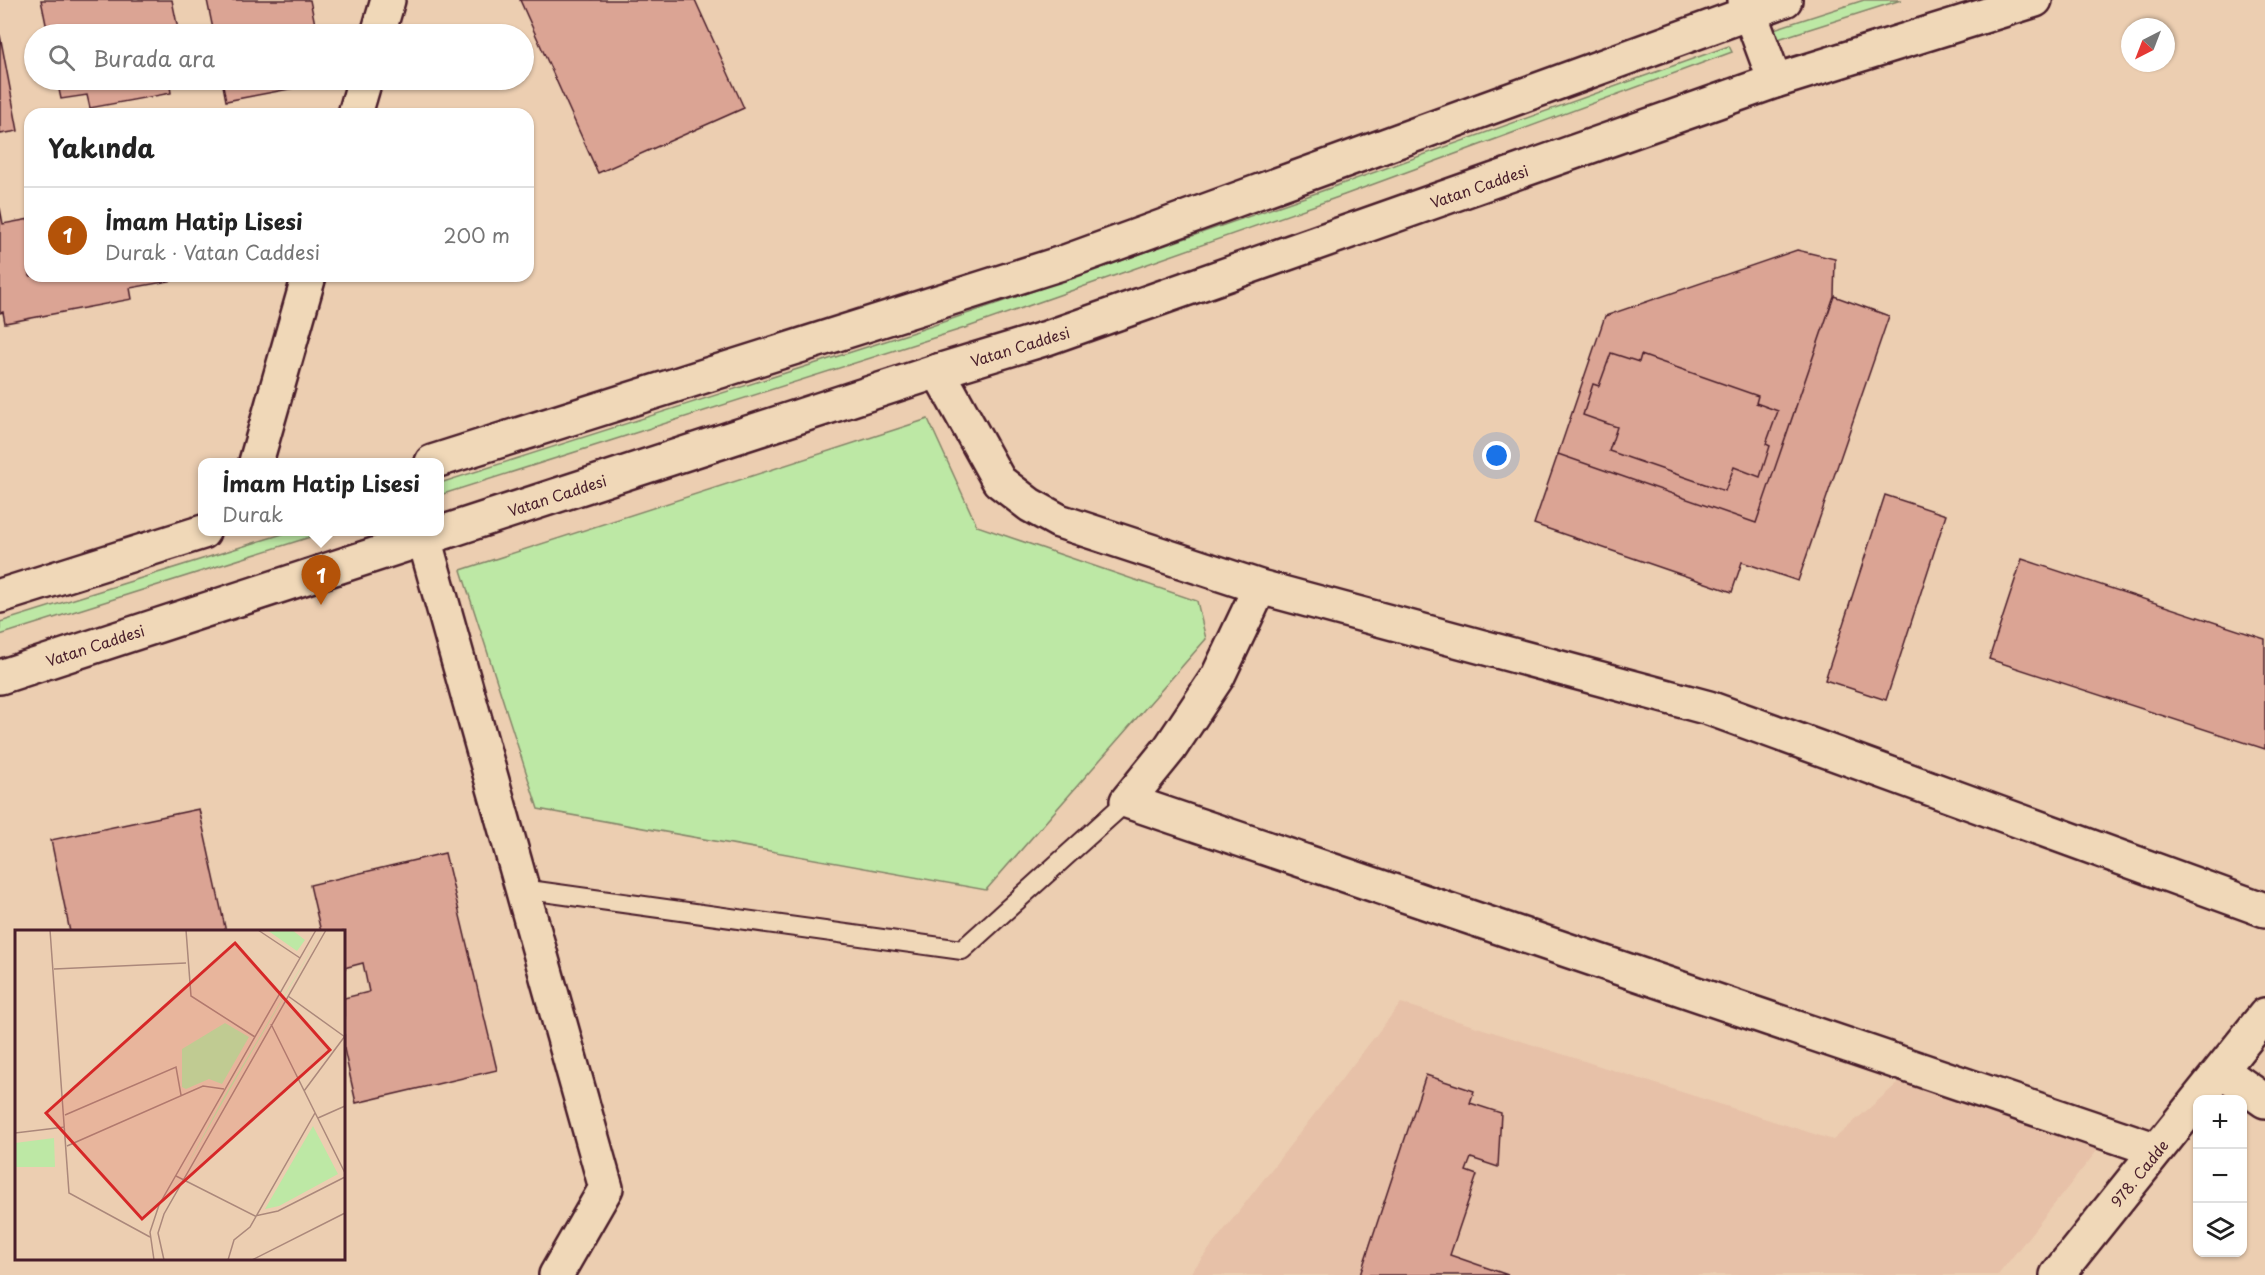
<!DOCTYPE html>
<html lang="tr">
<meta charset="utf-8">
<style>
body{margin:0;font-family:"Playpen Sans",sans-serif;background:#f2f2f2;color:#222}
.controls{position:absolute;right:18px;bottom:18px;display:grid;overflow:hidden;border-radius:12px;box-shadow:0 2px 4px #0004}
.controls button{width:54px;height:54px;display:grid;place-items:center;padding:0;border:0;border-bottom:2px solid #e0e0e0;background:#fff;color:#222;font:30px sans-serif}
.compass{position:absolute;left:2121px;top:18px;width:54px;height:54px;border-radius:50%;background:#fff;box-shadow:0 2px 4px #0004;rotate:222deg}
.you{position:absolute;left:1497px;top:456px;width:21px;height:21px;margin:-15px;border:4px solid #fff;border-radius:50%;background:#1a73e8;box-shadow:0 0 0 9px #1a73e833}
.badge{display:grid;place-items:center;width:39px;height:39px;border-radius:50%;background:#b45309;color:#fff;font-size:20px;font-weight:700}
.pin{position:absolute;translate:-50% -50px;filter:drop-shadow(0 2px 3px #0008)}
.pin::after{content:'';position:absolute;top:32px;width:21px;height:18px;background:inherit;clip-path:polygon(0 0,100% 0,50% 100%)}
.popup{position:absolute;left:198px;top:458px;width:246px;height:78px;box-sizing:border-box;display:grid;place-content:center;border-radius:12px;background:#fff;filter:drop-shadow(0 2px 4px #0005);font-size:20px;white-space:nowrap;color:#767676}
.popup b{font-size:22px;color:#222}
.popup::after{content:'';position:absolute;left:50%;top:100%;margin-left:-12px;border:12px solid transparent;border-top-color:#fff}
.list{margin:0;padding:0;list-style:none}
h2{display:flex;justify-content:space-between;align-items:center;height:78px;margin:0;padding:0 24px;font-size:26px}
h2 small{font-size:20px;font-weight:400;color:#767676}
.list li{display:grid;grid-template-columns:39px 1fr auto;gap:18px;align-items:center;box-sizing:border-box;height:96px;padding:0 24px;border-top:2px solid #e0e0e0}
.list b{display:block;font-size:22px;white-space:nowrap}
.list p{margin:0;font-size:20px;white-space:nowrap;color:#767676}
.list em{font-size:20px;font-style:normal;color:#767676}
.icon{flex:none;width:33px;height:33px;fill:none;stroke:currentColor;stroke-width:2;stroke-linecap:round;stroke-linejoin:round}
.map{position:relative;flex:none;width:2265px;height:1275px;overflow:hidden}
.search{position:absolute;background:#fff;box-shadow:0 2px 4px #0004;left:24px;top:24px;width:510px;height:66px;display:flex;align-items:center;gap:15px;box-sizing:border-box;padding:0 21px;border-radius:33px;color:#767676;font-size:22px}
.panel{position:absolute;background:#fff;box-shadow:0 2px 4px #0004;left:24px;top:108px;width:510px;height:174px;border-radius:18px}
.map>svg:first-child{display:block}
.built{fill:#e7c1a8}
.green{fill:#bde8a5;stroke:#848468;stroke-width:1.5}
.building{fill:#dba494;stroke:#4a1f2b;stroke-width:1.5;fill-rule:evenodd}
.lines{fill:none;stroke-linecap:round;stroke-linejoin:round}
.service-casing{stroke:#4a1f2b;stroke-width:22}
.minor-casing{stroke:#4a1f2b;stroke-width:38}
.tertiary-casing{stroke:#4a1f2b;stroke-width:38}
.secondary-casing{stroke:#4a1f2b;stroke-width:38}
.service{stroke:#f0d8b8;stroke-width:18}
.minor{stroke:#f0d8b8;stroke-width:33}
.tertiary{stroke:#f0d8b8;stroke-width:33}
.secondary{stroke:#f0d8b8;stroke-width:33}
.labels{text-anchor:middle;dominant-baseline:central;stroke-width:4.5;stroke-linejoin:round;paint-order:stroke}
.street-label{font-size:15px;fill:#4a1f2b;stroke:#f0d8b8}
.inset-road{fill:none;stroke:#ab887b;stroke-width:1.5}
.view{fill:#d62828;fill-opacity:0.15;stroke:#d62828;stroke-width:3}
.inset-edge{fill:none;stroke:#4a1f2b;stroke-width:3}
</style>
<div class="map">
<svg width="2265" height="1275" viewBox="0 0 2265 1275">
<rect width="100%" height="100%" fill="#ecceb1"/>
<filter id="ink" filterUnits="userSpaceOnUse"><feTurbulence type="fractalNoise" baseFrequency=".0167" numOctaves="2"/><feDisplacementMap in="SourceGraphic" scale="12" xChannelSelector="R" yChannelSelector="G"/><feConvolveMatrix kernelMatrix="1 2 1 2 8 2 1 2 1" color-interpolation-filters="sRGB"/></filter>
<g filter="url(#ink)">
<!-- built -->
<path class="built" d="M1401 1003 1833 1140 1905 1077 2100 1147 1998 1275H1189Z"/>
<!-- green -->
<path class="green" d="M1864 0H1901L1775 40 1774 29Z
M1729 46 1732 52 1344 195 968 327 440 495V483L917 331 1305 197Z
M928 419 977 526 1197 601 1206 639 986 890 538 809 461 570Z
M289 532H326L0 635V622Z"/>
<!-- building -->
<path class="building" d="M41 0H172L179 34H48Z
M207 0H310L317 34H214Z
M520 0H695L744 108 598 173Z
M0 35 18 131 0 134Z
M57 80H169L171 93 90 108 87 95 61 99Z
M222 80H312L310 85 226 101Z
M0 208 3 224 30 219V276H197L130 288 132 299 5 323 3 312 0 313Z
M1797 250 1835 259 1834 296 1756 523 1558 454 1605 316ZM1611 353 1639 362 1641 355 1758 396 1756 403 1778 411 1766 444 1770 446 1760 477 1734 467 1725 491 1609 451 1617 427 1583 415 1593 384 1599 386Z
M1834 296 1889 316 1798 581 1742 562 1732 592 1534 524 1558 454 1756 523Z
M1611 353 1639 362 1641 355 1758 396 1756 403 1778 411 1766 444 1770 446 1760 477 1734 467 1725 491 1609 451 1617 427 1583 415 1593 384 1599 386Z
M1885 495 1946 515 1886 700 1825 680Z
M2022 559 2265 639V749L1989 659Z
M199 809 226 932H70L51 840Z
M445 853 497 1070 356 1103 344 1049V998L369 992 363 963 344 968V932H321L310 885Z
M1426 1075 1474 1091 1470 1103 1501 1113 1498 1167 1471 1158 1466 1171 1477 1175 1450 1255 1508 1275H1360Z"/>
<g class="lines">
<defs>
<path id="service" d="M522 889 962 950 1127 801"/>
<path id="minor" d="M938 371 999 481 1030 505 1059 521 1260 587 1709 708 2265 910
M1260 587 1218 676 1170 748 1127 801 2157 1150
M2221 1070 2265 1101
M2057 1275 2265 1015"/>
<path id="tertiary" d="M1745 0 1775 81
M378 34 388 0
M355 114 365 80
M256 462 309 276
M424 538 606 1188 556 1275"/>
<path id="secondary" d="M432 462 1065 262 1785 0
M0 596 203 532
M0 677 938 371 1047 338 1775 81 2035 0"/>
</defs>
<!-- service casing -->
<use href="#service" class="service-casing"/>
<!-- minor casing -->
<use href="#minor" class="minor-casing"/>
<!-- tertiary casing -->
<use href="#tertiary" class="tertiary-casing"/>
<!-- secondary casing -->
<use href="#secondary" class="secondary-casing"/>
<!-- service -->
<use href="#service" class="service"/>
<!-- minor -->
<use href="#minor" class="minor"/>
<!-- tertiary -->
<use href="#tertiary" class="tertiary"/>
<!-- secondary -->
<use href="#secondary" class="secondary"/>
</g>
</g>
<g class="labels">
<!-- street labels -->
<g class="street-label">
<text transform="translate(1479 186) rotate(-19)">Vatan Caddesi</text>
<text transform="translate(1020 346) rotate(-17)">Vatan Caddesi</text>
<text transform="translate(557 495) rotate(-18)">Vatan Caddesi</text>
<text transform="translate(95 645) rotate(-18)">Vatan Caddesi</text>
<text transform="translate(2139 1173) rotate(-51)">978. Cadde</text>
</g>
</g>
<!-- overview -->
<g transform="translate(15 930)">
<rect width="330" height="330" fill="#ecceb1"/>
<path d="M252 0H277L290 10 282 21ZM308 0 214 161 167 245 210 165ZM210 93 234 107 207 154 194 149 171 159 167 157V119ZM298 196 323 244 264 276 250 279ZM39 208 40 237H0V213Z" fill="#bde8a5"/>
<path class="inset-road" d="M35 0 54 263 135 307M171 0 176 66 240 107M243 0 285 28M39 39 171 33M273 66 330 107M256 94 330 243M289 161 330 106M50 185 161 137 166 165M303 188 330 176M0 203 50 197M52 216 188 156 209 159M161 246 240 286 263 281 330 247M139 330 135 302 144 275 301 0M149 330 143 303 149 284 311 0M213 330 219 310 235 297 300 183M237 330 330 283"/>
<path class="view" d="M220 13 315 120 127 289 31 183Z"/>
<rect width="330" height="330" class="inset-edge"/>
</g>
</svg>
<div class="controls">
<button>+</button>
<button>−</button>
<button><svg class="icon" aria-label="layers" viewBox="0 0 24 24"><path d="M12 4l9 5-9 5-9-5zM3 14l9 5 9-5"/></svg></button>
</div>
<svg class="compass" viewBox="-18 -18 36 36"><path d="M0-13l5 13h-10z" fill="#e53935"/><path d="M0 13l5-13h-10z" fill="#767676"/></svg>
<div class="you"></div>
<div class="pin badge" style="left:321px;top:605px">1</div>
<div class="popup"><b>İmam Hatip Lisesi</b>Durak</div>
<div class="search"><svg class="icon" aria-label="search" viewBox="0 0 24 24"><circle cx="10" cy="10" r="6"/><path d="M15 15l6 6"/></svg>Burada ara</div>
<section class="panel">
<h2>Yakında<small></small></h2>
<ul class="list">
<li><span class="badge">1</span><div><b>İmam Hatip Lisesi</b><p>Durak · Vatan Caddesi</p></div><em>200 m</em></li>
</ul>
</section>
</div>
